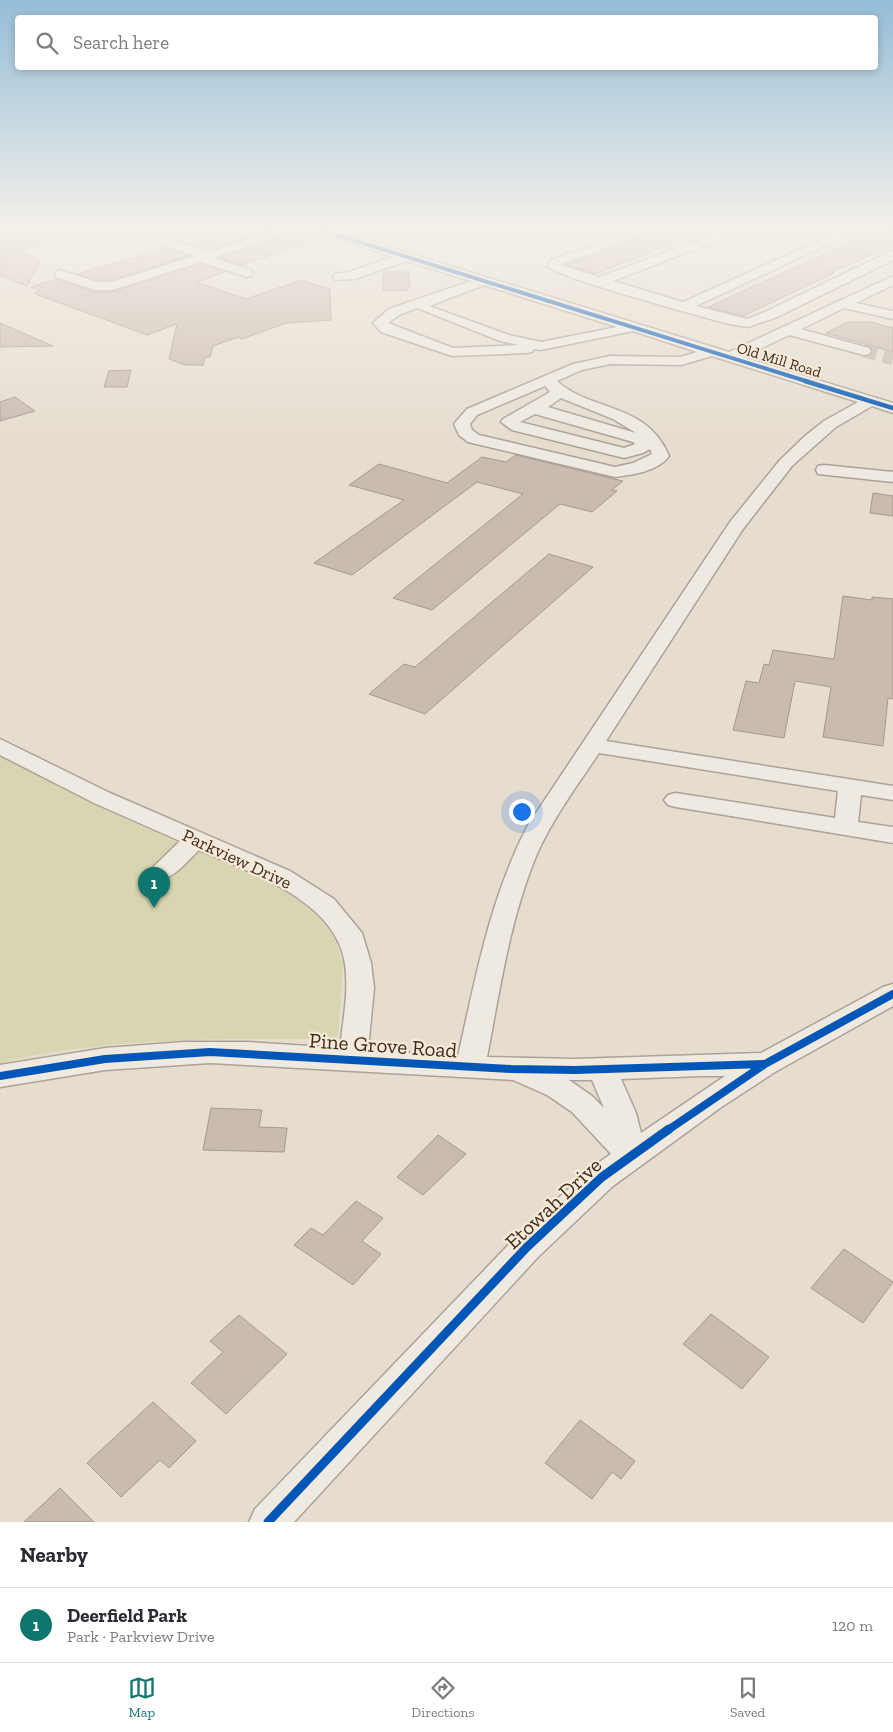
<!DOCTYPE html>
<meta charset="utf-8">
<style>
body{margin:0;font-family:"Zilla Slab",serif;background:#f7f7f7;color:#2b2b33}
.you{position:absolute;left:521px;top:811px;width:18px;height:18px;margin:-12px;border:4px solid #fff;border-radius:50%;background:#1a73e8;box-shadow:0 0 0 8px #1a73e833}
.badge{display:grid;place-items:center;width:32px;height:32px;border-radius:50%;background:#0f766e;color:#fff;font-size:16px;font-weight:700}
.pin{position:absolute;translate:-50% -41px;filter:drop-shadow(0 1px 2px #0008)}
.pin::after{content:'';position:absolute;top:26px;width:18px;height:15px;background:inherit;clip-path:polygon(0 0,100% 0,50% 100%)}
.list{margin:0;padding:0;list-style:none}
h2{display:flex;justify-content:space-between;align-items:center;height:65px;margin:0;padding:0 20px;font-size:21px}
h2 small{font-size:16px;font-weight:400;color:#7c7c81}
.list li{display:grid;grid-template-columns:32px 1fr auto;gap:15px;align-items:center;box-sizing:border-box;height:75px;padding:0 20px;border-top:1px solid #e1e1e2}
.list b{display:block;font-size:19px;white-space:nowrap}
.list p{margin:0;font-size:16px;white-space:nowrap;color:#7c7c81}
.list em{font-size:16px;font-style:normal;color:#7c7c81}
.icon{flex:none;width:28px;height:28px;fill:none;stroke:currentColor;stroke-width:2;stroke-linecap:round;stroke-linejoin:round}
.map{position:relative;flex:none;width:893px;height:1522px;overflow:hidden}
.search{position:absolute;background:#fff;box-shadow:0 2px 8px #0003;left:15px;right:15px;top:15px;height:55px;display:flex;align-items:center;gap:12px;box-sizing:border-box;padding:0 18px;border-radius:5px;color:#7c7c81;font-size:19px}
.sheet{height:140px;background:#fff}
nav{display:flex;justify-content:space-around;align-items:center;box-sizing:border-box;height:70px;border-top:1px solid #e1e1e2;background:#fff;font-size:14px;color:#7c7c81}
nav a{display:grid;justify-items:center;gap:2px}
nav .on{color:#0f766e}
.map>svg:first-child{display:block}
.green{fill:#d8d5b1}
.building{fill:#cabbb0;stroke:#a7988e}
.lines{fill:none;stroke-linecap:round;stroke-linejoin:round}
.minor-tunnel{stroke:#c4b9ac;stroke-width:13;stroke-dasharray:13 7;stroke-linecap:butt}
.minor-casing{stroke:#aba298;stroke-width:3}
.minor{fill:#eee9e1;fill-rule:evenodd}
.cycleway-far3-casing{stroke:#f7ead6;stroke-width:5.5}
.cycleway-far2-casing{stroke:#f7ead6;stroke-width:7}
.cycleway-far1-casing{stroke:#f7ead6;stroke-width:11}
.cycleway-casing{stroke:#f7ead6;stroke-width:12}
.cycleway-far3{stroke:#0057b8;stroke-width:4}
.cycleway-far2{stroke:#0057b8;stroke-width:4.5}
.cycleway-far1{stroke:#0057b8;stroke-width:8}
.cycleway{stroke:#0057b8;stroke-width:9}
.labels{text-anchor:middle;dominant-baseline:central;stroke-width:4.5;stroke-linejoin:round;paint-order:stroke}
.far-street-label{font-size:15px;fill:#3b2a1f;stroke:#f7ead6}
.street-label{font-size:18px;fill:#3b2a1f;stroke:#f7ead6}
.near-street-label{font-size:21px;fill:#3b2a1f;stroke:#f7ead6}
</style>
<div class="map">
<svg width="893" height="1522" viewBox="0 0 893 1522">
<rect width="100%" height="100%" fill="#e6ddcf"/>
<!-- green -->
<path class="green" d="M0 756 97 806 280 888 299 900 317 916 335 939 343 964 338 1036 327 1039C216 1039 108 1037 0 1063Z"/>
<!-- building -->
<path class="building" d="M0 228H84V233L19 251 41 260 27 286 0 276Z
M233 228 271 230 208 250 186 242Z
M667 228 712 229 595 274 566 265Z
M882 228H893V246L831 272 834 273 743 316 708 307Z
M288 235 311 242 242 265 219 258Z
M166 248 189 256 111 280H96L77 274Z
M201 264 224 272 197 282 246 299 301 280 330 289 331 320 286 323 242 339 238 337 213 346 210 357H205L203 365H185L169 359 177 324 147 335 38 295H40L34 293 40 291 31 287 57 279 94 292H112Z
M383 272H408L410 288H407V290L383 291Z
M848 322H871L893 328V352L826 333Z
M0 323 53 346 0 347Z
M131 370 127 387H104L109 371Z
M15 397 35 411 0 421V402Z
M516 455 623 481 612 490 617 491 592 512 560 504 432 610 393 598 523 494 477 482 352 575 314 563 404 500 349 485 379 464 447 483 482 457 506 462Z
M873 493 893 496V516L870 513Z
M549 554 593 567 425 714 369 694 404 664 415 667Z
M843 596 872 600V597L893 599V699L888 698 883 746 823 737 831 687 795 681 784 738 733 730 746 681 759 683 764 664 769 665 773 650 834 659Z
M211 1108 262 1110 259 1127 287 1128 284 1152 203 1150Z
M438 1135 466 1154 423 1195 397 1177Z
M356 1201 383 1218 362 1241 381 1254 353 1285 294 1245 311 1228 323 1235Z
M844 1249 893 1282 863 1323 811 1288Z
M711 1314 769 1357 742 1389 683 1344Z
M239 1315 287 1354 226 1414 191 1383 223 1352 210 1341Z
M153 1402 196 1441 169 1468 160 1460 121 1497 87 1463Z
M580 1420 635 1461 621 1479 612 1472 592 1499 545 1463Z
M60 1488 94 1522H24Z"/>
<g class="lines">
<!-- minor-tunnel -->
<path class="minor-tunnel" d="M864 351 893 359"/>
<defs>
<path id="minor" d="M284 228H303L213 258 251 270 253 273 251 276 247 277 201 262 112 290H95L56 277 54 274 60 270 96 282H111L195 256 159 244V238H167L208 252Z
M308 228H327L729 352 893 276V285L856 303 893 311V319L844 308 801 329 869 348 871 351 869 354 864 355 789 335 743 357 893 403V413L872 406 836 427 792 466 743 529 606 741 893 786V800L861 795 858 822 893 827V843L676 807 668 805 664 800 668 795 676 793 835 818 838 791 599 753C577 786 553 818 537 854 510 918 500 989 487 1057L575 1059 761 1053 883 987 893 984V1006L775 1072 720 1108 613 1186 538 1257 294 1522H249L255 1509 516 1237 591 1168 611 1154 572 1112 547 1095 513 1080 210 1063 105 1070 0 1087V1065L105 1048 184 1042H248L340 1048C343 1020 349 992 345 964 336 900 251 873 199 850 185 863 171 884 150 879L147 873 180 841 94 803 0 755V739L110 793 290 871 334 899 362 933 371 963 374 988 368 1050 458 1056C476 976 490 898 528 825L730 522 780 460 805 436 824 421 858 402 712 356 681 365 610 364 582 370 557 381C591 412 647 402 669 456 659 471 632 475 615 477L468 442 459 435 454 424 467 409 573 364 610 356 680 357 697 352 633 331 541 350 534 349 532 352 527 353 452 356 381 332 373 323 389 309 471 281 406 261 355 279 335 280 333 277 335 274 349 272 393 257ZM484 285 617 327 541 342 509 335 429 306ZM417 308 500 341 519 345 453 348 388 323 399 315ZM545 386 550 392 503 419 501 422 512 430 624 458 643 453 650 449 652 454 633 463 615 467 479 435 472 430 470 424 477 415ZM561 398 613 419 636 433 548 407ZM535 414 633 442 635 444 624 448 520 422ZM702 1076H725L641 1133 636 1113 621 1079ZM569 1080H592L604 1108 592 1096Z
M639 228H657L560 265 599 277 732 228H750L613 281 683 302 847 228H863L696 306 747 319 767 311 889 252 893 251V260L777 317 748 327 729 324C704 317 555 277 547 266L551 260Z
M824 465 893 472V482L818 474 816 470 818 466Z"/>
</defs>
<!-- minor casing -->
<use href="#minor" class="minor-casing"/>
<!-- minor -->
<use href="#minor" class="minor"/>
<defs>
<path id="cycleway-far3" d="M314 228 809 382"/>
<path id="cycleway-far2" d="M805 381 893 408"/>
<path id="cycleway-far1" d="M0 1076 105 1059 210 1052 511 1069 575 1070 765 1064
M668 1130 765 1064 893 994"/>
<path id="cycleway" d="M268 1522 527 1247 602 1177 669 1129"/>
</defs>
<!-- cycleway-far3 casing -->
<use href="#cycleway-far3" class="cycleway-far3-casing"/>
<!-- cycleway-far2 casing -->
<use href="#cycleway-far2" class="cycleway-far2-casing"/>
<!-- cycleway-far1 casing -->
<use href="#cycleway-far1" class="cycleway-far1-casing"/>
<!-- cycleway casing -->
<use href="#cycleway" class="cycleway-casing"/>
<!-- cycleway-far3 -->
<use href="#cycleway-far3" class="cycleway-far3"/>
<!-- cycleway-far2 -->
<use href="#cycleway-far2" class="cycleway-far2"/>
<!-- cycleway-far1 -->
<use href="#cycleway-far1" class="cycleway-far1"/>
<!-- cycleway -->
<use href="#cycleway" class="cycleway"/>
</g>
<!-- sky -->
<linearGradient id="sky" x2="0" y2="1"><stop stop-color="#95bdd8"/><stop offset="0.52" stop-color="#f4f0e9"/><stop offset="1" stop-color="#f4f0e9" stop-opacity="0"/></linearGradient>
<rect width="893" height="441" fill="url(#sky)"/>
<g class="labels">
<!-- far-street labels -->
<g class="far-street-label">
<text transform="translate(779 360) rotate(17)">Old Mill Road</text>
</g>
<!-- street labels -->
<g class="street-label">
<text transform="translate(237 859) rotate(25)">Parkview Drive</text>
</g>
<!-- near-street labels -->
<g class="near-street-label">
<text transform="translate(383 1045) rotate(4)">Pine Grove Road</text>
<text transform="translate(553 1203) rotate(-43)">Etowah Drive</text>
</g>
</g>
</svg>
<div class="you"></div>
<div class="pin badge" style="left:154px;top:908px">1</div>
<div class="search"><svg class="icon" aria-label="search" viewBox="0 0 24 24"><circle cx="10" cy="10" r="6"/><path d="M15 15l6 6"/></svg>Search here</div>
</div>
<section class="sheet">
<h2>Nearby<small></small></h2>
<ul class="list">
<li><span class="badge">1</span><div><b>Deerfield Park</b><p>Park · Parkview Drive</p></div><em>120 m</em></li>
</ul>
</section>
<nav>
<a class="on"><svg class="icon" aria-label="map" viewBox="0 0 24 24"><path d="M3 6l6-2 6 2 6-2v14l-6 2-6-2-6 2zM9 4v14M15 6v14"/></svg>Map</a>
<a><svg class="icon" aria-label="directions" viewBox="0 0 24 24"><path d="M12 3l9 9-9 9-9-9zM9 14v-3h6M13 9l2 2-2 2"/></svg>Directions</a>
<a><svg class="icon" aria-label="saved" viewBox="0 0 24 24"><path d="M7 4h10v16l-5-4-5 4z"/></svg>Saved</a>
</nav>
